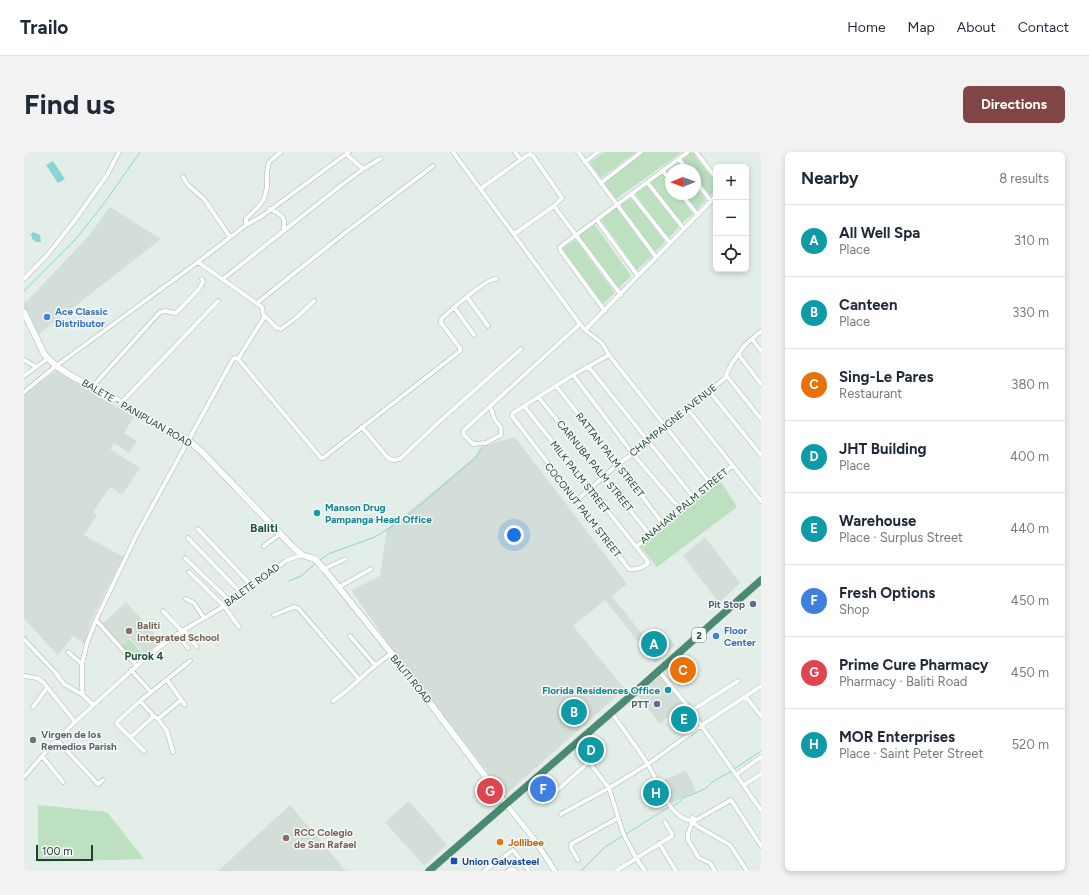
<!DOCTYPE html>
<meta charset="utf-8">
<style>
body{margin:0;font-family:Figtree,sans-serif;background:#f2f2f3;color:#1f2937}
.controls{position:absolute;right:12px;top:12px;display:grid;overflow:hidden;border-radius:6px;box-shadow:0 2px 6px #0003}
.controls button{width:36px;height:36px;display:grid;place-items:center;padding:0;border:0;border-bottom:1px solid #e0e1e3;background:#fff;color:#1f2937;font:20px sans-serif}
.compass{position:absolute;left:641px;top:12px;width:36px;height:36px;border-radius:50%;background:#fff;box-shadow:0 2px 6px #0003;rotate:269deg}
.scale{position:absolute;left:12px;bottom:10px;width:57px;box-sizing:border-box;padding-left:4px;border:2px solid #224134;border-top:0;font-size:11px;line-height:14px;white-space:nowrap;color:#224134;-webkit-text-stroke:3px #f5faf7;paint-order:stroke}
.you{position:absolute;left:490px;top:383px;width:14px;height:14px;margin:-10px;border:3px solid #fff;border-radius:50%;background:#1a73e8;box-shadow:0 0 0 6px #1a73e833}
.badge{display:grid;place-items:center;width:26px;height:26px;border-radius:50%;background:#814546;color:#fff;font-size:13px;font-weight:700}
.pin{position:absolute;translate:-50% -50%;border:2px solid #fff;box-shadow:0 1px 4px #0006}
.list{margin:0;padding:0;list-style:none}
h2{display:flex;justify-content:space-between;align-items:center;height:52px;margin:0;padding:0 16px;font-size:17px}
h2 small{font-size:13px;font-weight:400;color:#747a83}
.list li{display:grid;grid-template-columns:26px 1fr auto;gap:12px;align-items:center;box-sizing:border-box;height:72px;padding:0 16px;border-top:1px solid #e0e1e3}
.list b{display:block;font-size:15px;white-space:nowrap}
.list p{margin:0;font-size:13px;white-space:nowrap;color:#747a83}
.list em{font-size:13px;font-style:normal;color:#747a83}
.icon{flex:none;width:22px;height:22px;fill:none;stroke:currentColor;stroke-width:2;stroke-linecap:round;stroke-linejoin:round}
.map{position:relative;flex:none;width:737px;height:719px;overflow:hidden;border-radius:6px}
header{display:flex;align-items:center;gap:24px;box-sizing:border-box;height:56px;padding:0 20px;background:#fff;border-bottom:1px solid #e0e1e3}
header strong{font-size:19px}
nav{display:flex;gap:22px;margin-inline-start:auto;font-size:14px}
.intro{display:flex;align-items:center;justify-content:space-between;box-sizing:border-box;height:96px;padding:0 24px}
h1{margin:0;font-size:28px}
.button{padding:10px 18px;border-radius:6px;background:#814546;color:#fff;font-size:14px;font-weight:700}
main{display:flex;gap:24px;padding:0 24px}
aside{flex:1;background:#fff;border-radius:6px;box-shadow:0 2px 6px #0003}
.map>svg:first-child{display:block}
.built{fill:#d2ded7}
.green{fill:#bce0c0}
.water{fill:#8ad4d5}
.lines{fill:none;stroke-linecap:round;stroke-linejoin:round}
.stream{stroke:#8ad4d5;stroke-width:1}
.minor-casing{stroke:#a6b7ae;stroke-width:5}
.tertiary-casing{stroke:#a6b7ae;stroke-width:6}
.secondary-casing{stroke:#a4bdb1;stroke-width:7}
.trunk-casing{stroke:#c1cac6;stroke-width:8}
.minor{stroke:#fff;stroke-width:4}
.tertiary{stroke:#fff;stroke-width:5}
.secondary{stroke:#fff;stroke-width:6}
.trunk{stroke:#498a72;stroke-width:7}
.shop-dot{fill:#3f7fe0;stroke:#f5faf7;stroke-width:1.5}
.culture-dot{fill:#0f9aa8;stroke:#f5faf7;stroke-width:1.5}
.service-dot{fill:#5c6f8a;stroke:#f5faf7;stroke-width:1.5}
.education-dot{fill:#8d6e63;stroke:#f5faf7;stroke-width:1.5}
.worship-dot{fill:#6b7280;stroke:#f5faf7;stroke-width:1.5}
.food-dot{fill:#e8710a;stroke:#f5faf7;stroke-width:1.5}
.transit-dot{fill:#1a4fb4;stroke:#f5faf7;stroke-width:1.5}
.labels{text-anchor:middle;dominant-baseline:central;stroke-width:3;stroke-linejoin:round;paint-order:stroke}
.shield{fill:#f5faf7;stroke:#61786e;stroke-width:1}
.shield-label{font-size:9px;font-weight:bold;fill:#224134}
.shop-label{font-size:10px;font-weight:bold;fill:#366cbe;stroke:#f5faf7;text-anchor:start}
.street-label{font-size:10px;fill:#224134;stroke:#f5faf7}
.culture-label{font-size:10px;font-weight:bold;fill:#0d838f;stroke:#f5faf7;text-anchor:start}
.service-label{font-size:10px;font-weight:bold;fill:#4e5e75;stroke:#f5faf7;text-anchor:end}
.education-label{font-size:10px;font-weight:bold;fill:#785e54;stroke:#f5faf7;text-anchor:start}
.worship-label{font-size:10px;font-weight:bold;fill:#5b616d;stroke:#f5faf7;text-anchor:start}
.food-label{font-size:10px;font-weight:bold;fill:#c56008;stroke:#f5faf7;text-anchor:start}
.transit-label{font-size:10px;font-weight:bold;fill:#164399;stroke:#f5faf7;text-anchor:start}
.neighbourhood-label{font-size:11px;font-weight:bold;fill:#1d543f;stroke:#f5faf7}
.quarter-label{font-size:12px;font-weight:bold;fill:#1d543f;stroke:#f5faf7}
</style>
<header>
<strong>Trailo</strong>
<nav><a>Home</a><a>Map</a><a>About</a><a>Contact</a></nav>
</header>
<div class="intro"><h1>Find us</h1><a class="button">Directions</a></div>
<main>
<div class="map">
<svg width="737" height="719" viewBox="0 0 737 719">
<rect width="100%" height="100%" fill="#e4eee8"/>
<!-- built -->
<path class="built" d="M86 55 137 87 14 183 0 155V148L3 149 46 104 67 81Z
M32 219 110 265 100 281 113 289 105 301 90 291 86 297 116 316 98 343 86 335 69 360 73 363 60 383 99 405 67 469 61 492 49 484 34 503 0 467V243Z
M491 285 603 432 588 444 637 506 631 511 581 448 549 474 601 537 481 643 364 491 327 438 356 424 363 377 403 345 453 303 456 295Z
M681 385 716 431 695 451 659 404Z
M102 450 137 489 121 503 106 486 96 494 77 473Z
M645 486 651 493 642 501 636 494Z
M636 524 659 552 636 572 613 543Z
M662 618 672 639 648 651 638 629Z
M385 649 423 693 400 714 361 670Z
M266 653 322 719H194Z"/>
<!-- green -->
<path class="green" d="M580 0H612L577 26 566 11Z
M620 0H658L592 47 580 31Z
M668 0 692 31V37L686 44 671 24V18H666L658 8Z
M654 11 659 18H647V26L642 19Z
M639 21 647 32V42H654L669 62 658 71 626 30Z
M623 34 655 75 645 86 611 42Z
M671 34 682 48 673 58 660 42H671Z
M608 46 641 90 631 100 596 53Z
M592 56 628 104 613 118 577 68Z
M571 73 607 124 595 136 555 83Z
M552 88 591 141 579 152 538 96Z
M696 328 713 355 633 415 616 394Z
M105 487 120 503 111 510 97 494Z
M14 653 83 660 120 707 14 710Z"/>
<!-- water -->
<path class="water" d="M29 9 41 27 34 31 22 13Z
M9 80 16 83 17 90H12L8 87V84H6Z"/>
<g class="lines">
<!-- stream -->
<path class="stream" d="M0 139 51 88 81 50 116 0
M295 409 304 402 351 385 381 366 451 306 457 297
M265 429 277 424 291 412
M710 617 737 599
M648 654 653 652 659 646 681 637 691 628 708 619
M602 682 645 655
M557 719 581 695 599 684"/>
<defs>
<path id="minor" d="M429 0 556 172 561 178 578 191 585 203 687 332
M491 0 497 8
M554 0 632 105
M672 0 692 26
M322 2 339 17
M655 7 663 18
M561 10 574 0
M639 19 647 29
M159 25 164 33 180 47 206 85
M671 28 687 49
M623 30 660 77
M577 31 617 0
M456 37 502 4 506 2 509 4 538 46 530 54 490 82
M607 42 646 91
M657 42 674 63
M530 54 597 143
M246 57C259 64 261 64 260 78
M573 68 614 124
M222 73 238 64 325 0
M174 110 222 73V67L235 54 240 47 243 35V20L245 10 257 0
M0 127 25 101 51 68 83 23 95 0
M199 127 315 35 339 17 356 7
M443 145 464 174
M233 151 322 80 409 14
M430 155 450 183
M581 159 536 98V95L664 0
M241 164 253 176 257 177 273 165 290 149
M561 178 692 44
M728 187 737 199
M714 202 737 232
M0 208 12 215
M564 214 670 346
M549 223 609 302 656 357
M702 223 737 267
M0 224 23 207
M69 234 136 160 141 159 152 161 175 137 179 130 178 127
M532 234 594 312 639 372
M685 239 737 303
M0 240 32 214 174 110 238 155 239 162 241 164 214 207
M515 246 626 383
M97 251 194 149
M500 254 622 407 624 411C620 416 611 418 605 417L488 264 489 261 549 223 585 203
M466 255C469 259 468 264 471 268 476 274 477 273 477 283L462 291 449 292 440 283 439 279 556 172
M663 256 737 349
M338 275 364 306 370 308 376 307 417 268 497 197
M552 349 594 312 609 302 700 227 708 211 721 193 737 179
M174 377 228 434
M164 386 218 442
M240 394 256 382
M612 395 708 314
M161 406 207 450
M300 417 321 407
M165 420 200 454 215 475
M315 435 347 417
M162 447 170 451 180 466
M139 459 158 479
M250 463 270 455 274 456 335 527
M72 468 112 513
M160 478 173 495
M153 482 164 496
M326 484 351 513
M0 487 31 520 40 532 59 543 69 553
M44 500 58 512
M107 518 127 540
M635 519 662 552 737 658
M0 524 13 526 19 530 51 570
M143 528 161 553
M59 543 58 536V512L63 491 72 468 113 382 209 207 211 206 214 207 297 306H299L436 199V196L417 171V167C426 159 462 126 472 127
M722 545 737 564
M116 549 130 564 134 567 157 548
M309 549C330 535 346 515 367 502
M9 555 23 536
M667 559 714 529
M587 560C599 577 612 594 623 611 635 630 643 664 667 669
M134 567 143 579 149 600
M107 585 130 564
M33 588 73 631 74 632 79 628
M550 593 565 610 585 636 599 681 612 706 621 719
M120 599 93 572V570L116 549 166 509
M18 604 39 630
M713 622 737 605
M0 625 26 595 51 570 127 501 160 478 207 450 263 408 278 403
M720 633 737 622
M528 643 565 610
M537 662 585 636 624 612 678 573 737 534
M672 668 707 648 737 694
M668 671 664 682V688L675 706 686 711 691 719
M670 671 671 667 668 666 667 670 670 671 673 674 706 693 723 719
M635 691 652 719
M554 708 547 696V692L594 666
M460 719 489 698 505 719
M484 719 488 717 491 719
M592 719 648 684V682L641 670"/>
<path id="tertiary" d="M482 652 510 687 531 719"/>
<path id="secondary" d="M0 160 20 202 32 214 49 225 85 243 105 256 164 288 178 300 269 395 278 403 291 407 300 417 388 527 482 652"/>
<path id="trunk" d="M405 719 603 547 737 428"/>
</defs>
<!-- minor casing -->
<use href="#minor" class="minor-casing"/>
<!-- tertiary casing -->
<use href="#tertiary" class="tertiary-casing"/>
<!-- secondary casing -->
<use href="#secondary" class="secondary-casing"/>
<!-- trunk casing -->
<use href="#trunk" class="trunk-casing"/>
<!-- minor -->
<use href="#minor" class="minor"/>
<!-- tertiary -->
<use href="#tertiary" class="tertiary"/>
<!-- secondary -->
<use href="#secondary" class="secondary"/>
<!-- trunk -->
<use href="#trunk" class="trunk"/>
</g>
<!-- markers -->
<g class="shop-dot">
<circle cx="23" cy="165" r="4"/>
<circle cx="692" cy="484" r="4"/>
</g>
<g class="culture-dot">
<circle cx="293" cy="361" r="4"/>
<circle cx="644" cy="538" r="4"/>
</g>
<g class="service-dot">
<circle cx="729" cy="452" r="4"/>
<circle cx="633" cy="552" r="4"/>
</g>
<g class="education-dot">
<circle cx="105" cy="479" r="4"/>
<circle cx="262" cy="686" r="4"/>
</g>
<circle class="worship-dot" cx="9" cy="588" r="4"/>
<circle class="food-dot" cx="476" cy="690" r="4"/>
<rect class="transit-dot" x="426" y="705" width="8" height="8" rx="2"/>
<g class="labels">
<!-- shield labels -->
<rect class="shield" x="668" y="476" width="14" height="14" rx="3"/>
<g class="shield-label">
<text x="675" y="483">2</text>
</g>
<!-- shop labels -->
<g class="shop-label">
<text x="31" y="159">Ace Classic<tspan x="31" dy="12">Distributor</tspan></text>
<text x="700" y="478">Floor<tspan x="700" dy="12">Center</tspan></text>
</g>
<!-- street labels -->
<g class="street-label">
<text transform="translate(113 261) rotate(30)">BALETE - PANIPUAN ROAD</text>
<text transform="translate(649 268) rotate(-39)">CHAMPAIGNE AVENUE</text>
<text transform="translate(586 303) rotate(52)">RATTAN PALM STREET</text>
<text transform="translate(571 314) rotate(51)">CARNUBA PALM STREET</text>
<text transform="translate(556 325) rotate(52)">MILK PALM STREET</text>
<text transform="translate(660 354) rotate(-40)">ANAHAW PALM STREET</text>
<text transform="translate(559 358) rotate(52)">COCONUT PALM STREET</text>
<text transform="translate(228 433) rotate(-36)">BALETE ROAD</text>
<text transform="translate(387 527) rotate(51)">BALITI ROAD</text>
</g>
<!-- culture labels -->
<g class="culture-label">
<text x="301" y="355">Manson Drug<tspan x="301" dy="12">Pampanga Head Office</tspan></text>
<text x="636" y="538" text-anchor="end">Florida Residences Office</text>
</g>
<!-- service labels -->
<g class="service-label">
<text x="721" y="452">Pit Stop</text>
<text x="625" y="552">PTT</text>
</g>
<!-- education labels -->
<g class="education-label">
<text x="113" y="473">Baliti<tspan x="113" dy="12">Integrated School</tspan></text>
<text x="270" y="680">RCC Colegio<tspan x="270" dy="12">de San Rafael</tspan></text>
</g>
<!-- worship labels -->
<g class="worship-label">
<text x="17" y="582">Virgen de los<tspan x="17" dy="12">Remedios Parish</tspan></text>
</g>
<!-- food labels -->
<g class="food-label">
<text x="484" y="690">Jollibee</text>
</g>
<!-- transit labels -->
<g class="transit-label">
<text x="438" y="709">Union Galvasteel</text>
</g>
<!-- neighbourhood labels -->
<g class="neighbourhood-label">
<text x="120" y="504">Purok 4</text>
</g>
<!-- quarter labels -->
<g class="quarter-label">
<text x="240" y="376">Baliti</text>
</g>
</g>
</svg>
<div class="controls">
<button>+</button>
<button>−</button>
<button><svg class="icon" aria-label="locate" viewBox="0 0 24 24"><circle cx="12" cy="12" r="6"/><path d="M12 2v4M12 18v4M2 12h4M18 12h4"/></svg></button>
</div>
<svg class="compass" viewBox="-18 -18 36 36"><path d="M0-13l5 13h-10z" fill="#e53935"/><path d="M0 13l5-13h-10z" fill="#747a83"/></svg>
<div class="scale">100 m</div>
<div class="you"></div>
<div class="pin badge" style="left:630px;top:492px;background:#0f9aa8">A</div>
<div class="pin badge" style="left:550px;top:560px;background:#0f9aa8">B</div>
<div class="pin badge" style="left:659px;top:518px;background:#e8710a">C</div>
<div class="pin badge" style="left:567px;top:598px;background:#0f9aa8">D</div>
<div class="pin badge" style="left:660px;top:567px;background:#0f9aa8">E</div>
<div class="pin badge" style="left:519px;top:637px;background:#3f7fe0">F</div>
<div class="pin badge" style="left:466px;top:639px;background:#e0444e">G</div>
<div class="pin badge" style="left:632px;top:641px;background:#0f9aa8">H</div>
</div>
<aside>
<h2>Nearby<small>8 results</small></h2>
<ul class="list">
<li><span class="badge" style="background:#0f9aa8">A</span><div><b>All Well Spa</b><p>Place</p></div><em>310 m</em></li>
<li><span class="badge" style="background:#0f9aa8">B</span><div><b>Canteen</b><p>Place</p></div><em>330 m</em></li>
<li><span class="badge" style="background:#e8710a">C</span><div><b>Sing-Le Pares</b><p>Restaurant</p></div><em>380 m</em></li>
<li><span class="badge" style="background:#0f9aa8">D</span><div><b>JHT Building</b><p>Place</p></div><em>400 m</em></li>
<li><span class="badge" style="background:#0f9aa8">E</span><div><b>Warehouse</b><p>Place · Surplus Street</p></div><em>440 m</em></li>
<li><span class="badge" style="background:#3f7fe0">F</span><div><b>Fresh Options</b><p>Shop</p></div><em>450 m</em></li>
<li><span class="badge" style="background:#e0444e">G</span><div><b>Prime Cure Pharmacy</b><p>Pharmacy · Baliti Road</p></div><em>450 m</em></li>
<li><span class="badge" style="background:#0f9aa8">H</span><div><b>MOR Enterprises</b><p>Place · Saint Peter Street</p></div><em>520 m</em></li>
</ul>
</aside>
</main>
